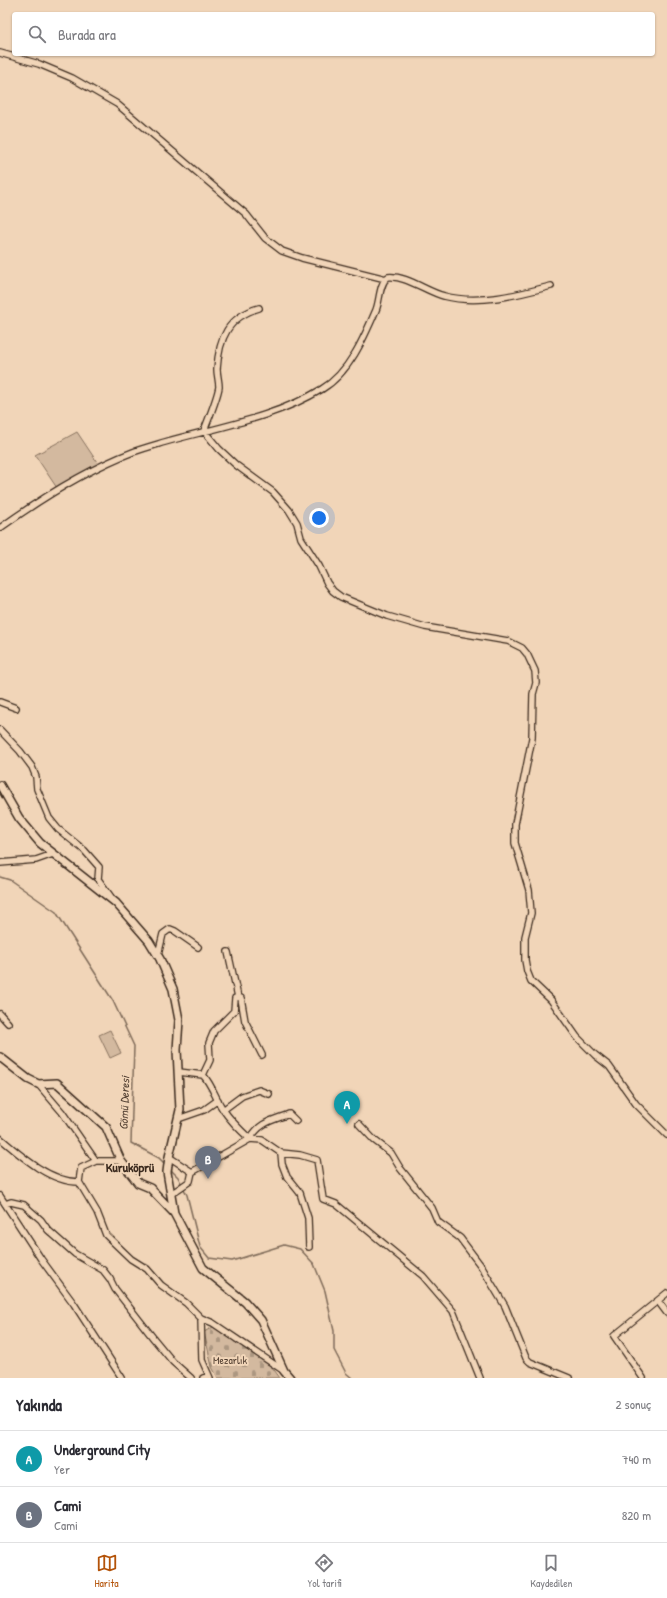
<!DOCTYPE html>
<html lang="tr">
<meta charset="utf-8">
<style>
body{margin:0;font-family:"Patrick Hand",sans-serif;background:#f2f2f3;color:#2b2b33}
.you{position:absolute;left:319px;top:518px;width:14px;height:14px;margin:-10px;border:3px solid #fff;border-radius:50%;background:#1a73e8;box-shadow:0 0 0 6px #1a73e833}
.badge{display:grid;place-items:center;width:26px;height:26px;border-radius:50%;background:#b45309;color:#fff;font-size:13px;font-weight:700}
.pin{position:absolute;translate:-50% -33px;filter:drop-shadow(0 1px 2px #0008)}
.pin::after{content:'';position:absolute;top:21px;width:14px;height:12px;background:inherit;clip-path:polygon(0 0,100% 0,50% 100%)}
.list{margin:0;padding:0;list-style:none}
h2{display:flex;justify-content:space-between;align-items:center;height:52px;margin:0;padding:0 16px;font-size:17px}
h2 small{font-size:13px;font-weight:400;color:#7c7c81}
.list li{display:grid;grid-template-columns:26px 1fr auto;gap:12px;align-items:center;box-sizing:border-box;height:56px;padding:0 16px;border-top:1px solid #e1e1e2}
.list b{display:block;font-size:15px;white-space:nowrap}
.list p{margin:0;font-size:13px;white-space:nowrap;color:#7c7c81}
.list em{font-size:13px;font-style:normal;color:#7c7c81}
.icon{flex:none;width:22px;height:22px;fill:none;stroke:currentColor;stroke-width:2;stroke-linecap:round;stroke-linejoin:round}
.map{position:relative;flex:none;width:667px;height:1378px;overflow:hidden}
.search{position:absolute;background:#fff;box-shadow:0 1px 3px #0004;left:12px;right:12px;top:12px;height:44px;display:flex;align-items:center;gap:10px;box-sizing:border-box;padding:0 14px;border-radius:4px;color:#7c7c81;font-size:15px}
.sheet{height:164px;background:#fff}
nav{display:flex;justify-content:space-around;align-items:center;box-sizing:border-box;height:56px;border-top:1px solid #e1e1e2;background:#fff;font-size:11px;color:#7c7c81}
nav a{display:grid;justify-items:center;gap:2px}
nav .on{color:#b45309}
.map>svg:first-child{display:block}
.green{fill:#d3b99f;stroke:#87725e}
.cemetery{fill:url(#cemetery-stones);stroke:#87725e}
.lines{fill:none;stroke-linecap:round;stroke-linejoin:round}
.stream{stroke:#7e6a58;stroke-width:1.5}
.minor-casing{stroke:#3b2a1e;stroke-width:8}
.tertiary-casing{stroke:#3b2a1e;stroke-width:10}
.minor{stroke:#f1d5b8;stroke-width:5.5}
.tertiary{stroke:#f1d5b8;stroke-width:7}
.labels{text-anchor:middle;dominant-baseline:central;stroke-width:4;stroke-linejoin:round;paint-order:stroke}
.park-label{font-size:11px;fill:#523f31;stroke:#f1d5b8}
.water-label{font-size:12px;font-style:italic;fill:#574436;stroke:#f1d5b8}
.quarter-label{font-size:13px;font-weight:bold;fill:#3b2a1e;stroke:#f1d5b8}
</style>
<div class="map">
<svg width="667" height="1378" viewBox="0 0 667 1378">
<defs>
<pattern id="cemetery-stones" width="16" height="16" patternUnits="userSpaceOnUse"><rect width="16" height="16" fill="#d3b99f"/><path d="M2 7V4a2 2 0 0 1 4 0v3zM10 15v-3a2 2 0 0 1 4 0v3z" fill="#ac9781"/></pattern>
</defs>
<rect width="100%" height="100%" fill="#f1d5b8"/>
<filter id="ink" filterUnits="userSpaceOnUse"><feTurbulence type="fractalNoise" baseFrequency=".025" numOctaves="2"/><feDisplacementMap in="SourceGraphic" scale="8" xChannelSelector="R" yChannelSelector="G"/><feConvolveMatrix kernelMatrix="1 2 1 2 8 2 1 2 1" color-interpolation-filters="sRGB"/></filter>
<g filter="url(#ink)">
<!-- green -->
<path class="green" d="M77 432 99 465 57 488 35 455Z
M110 1030 121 1053 110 1058 99 1035Z"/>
<!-- cemetery -->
<path class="cemetery" d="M213 1327 272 1367 280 1378H218L212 1367 204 1332Z"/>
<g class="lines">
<!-- stream -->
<path class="stream" d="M0 877 10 880 56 912 113 1001 134 1046 131 1143 159 1158 166 1165
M170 1169 178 1177 182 1185
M184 1189 187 1195 200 1247 209 1258 232 1261 284 1245 300 1249 314 1264 325 1291 334 1331V1350L346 1373 352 1378"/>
<defs>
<path id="minor" d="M0 53 39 64 72 78 117 104 246 214 265 238 282 251 302 258 386 279
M259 308C228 317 219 338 217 369 217 375 219 381 219 387 217 399 208 420 204 431L219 449 236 465 273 492 289 510 297 523 301 538 319 566 327 583 333 591 341 597 387 616 425 627 508 641 522 648 527 654 535 671 536 683 533 694 532 738 515 824V843L529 890 531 913 525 937V960L527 971 531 981 551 1000 577 1037 595 1055 609 1066 636 1104 667 1135
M0 528C39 500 88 469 133 452 144 448 155 445 165 442 218 427 275 418 322 389 349 373 364 338 376 310 380 301 379 283 388 277 406 275 427 292 444 296 478 305 517 295 551 286
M0 702 16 708
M0 730 20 751 32 767 36 777 37 789 49 818 58 829 84 850 99 867 98 879 111 897
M0 863 36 860 53 854
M228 952 238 997
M158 955 163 934 170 929 175 931 198 947
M0 1014 8 1023
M179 1072 203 1075C212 1085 215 1097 222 1108 230 1120 240 1130 250 1139 260 1122 271 1121 289 1114L296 1121
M203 1075 210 1060 209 1043 214 1031 234 1011 235 998 238 997 241 998 245 1021 262 1055
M38 1084 62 1112 96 1161
M223 1110 242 1096 259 1090 269 1094
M178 1119 204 1110 218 1100
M359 1124 374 1140 391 1153 400 1168 432 1208 438 1222 460 1238 481 1266 505 1306 526 1358 530 1362 569 1378
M0 1138C21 1156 50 1182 79 1182
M281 1153 282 1164 287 1177 300 1193 308 1218 309 1247
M169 1157 192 1172
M121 1161H96L81 1168 79 1182 97 1212 106 1235 131 1259 147 1269 161 1285 186 1303 201 1318 213 1323 284 1371
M171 1194 190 1181 192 1172 250 1139 262 1140 281 1153 300 1155 317 1160 323 1199 336 1204 423 1276 453 1311 480 1378
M0 1196 41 1259 74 1304 122 1378
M5 1204 11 1202 24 1205 41 1220 48 1230 75 1254 103 1270 110 1279 115 1289 154 1339 173 1362 191 1378
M658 1301 667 1313
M201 1318 202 1360 210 1378
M203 1378 209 1376
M643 1378 614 1336 667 1293"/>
<path id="tertiary" d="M0 785 19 818 40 843 116 903 149 941 160 959 173 989 179 1020 177 1050 180 1110 169 1157 167 1172 174 1213 203 1268 245 1302 261 1320 284 1371 290 1378
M0 1057 28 1079 38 1084 57 1083 106 1127 121 1161 138 1183 150 1188 174 1213"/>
</defs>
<!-- minor casing -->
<use href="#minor" class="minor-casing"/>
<!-- tertiary casing -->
<use href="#tertiary" class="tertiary-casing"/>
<!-- minor -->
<use href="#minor" class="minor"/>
<!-- tertiary -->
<use href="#tertiary" class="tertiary"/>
</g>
</g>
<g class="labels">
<!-- park labels -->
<g class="park-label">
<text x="230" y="1360">Mezarlık</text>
</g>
<!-- water labels -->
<g class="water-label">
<text transform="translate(124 1103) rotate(-88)">Gömü Deresi</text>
</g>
<!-- quarter labels -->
<g class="quarter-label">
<text x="130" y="1167">Kuruköprü</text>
</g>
</g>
</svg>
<div class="you"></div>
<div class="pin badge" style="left:347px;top:1124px;background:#0f9aa8">A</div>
<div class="pin badge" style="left:208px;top:1179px;background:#6b7280">B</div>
<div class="search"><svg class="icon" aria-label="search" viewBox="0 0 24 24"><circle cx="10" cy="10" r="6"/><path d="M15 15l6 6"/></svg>Burada ara</div>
</div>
<section class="sheet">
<h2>Yakında<small>2 sonuç</small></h2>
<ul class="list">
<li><span class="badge" style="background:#0f9aa8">A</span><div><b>Underground City</b><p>Yer</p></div><em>740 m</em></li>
<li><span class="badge" style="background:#6b7280">B</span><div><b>Cami</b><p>Cami</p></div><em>820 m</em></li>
</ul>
</section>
<nav>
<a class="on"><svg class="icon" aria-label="map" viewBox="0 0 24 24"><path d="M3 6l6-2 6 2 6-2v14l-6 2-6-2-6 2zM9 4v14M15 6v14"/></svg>Harita</a>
<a><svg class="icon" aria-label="directions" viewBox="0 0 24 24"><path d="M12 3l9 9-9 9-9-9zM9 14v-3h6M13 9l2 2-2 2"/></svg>Yol tarifi</a>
<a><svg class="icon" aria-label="saved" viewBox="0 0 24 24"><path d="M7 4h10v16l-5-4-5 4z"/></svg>Kaydedilen</a>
</nav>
